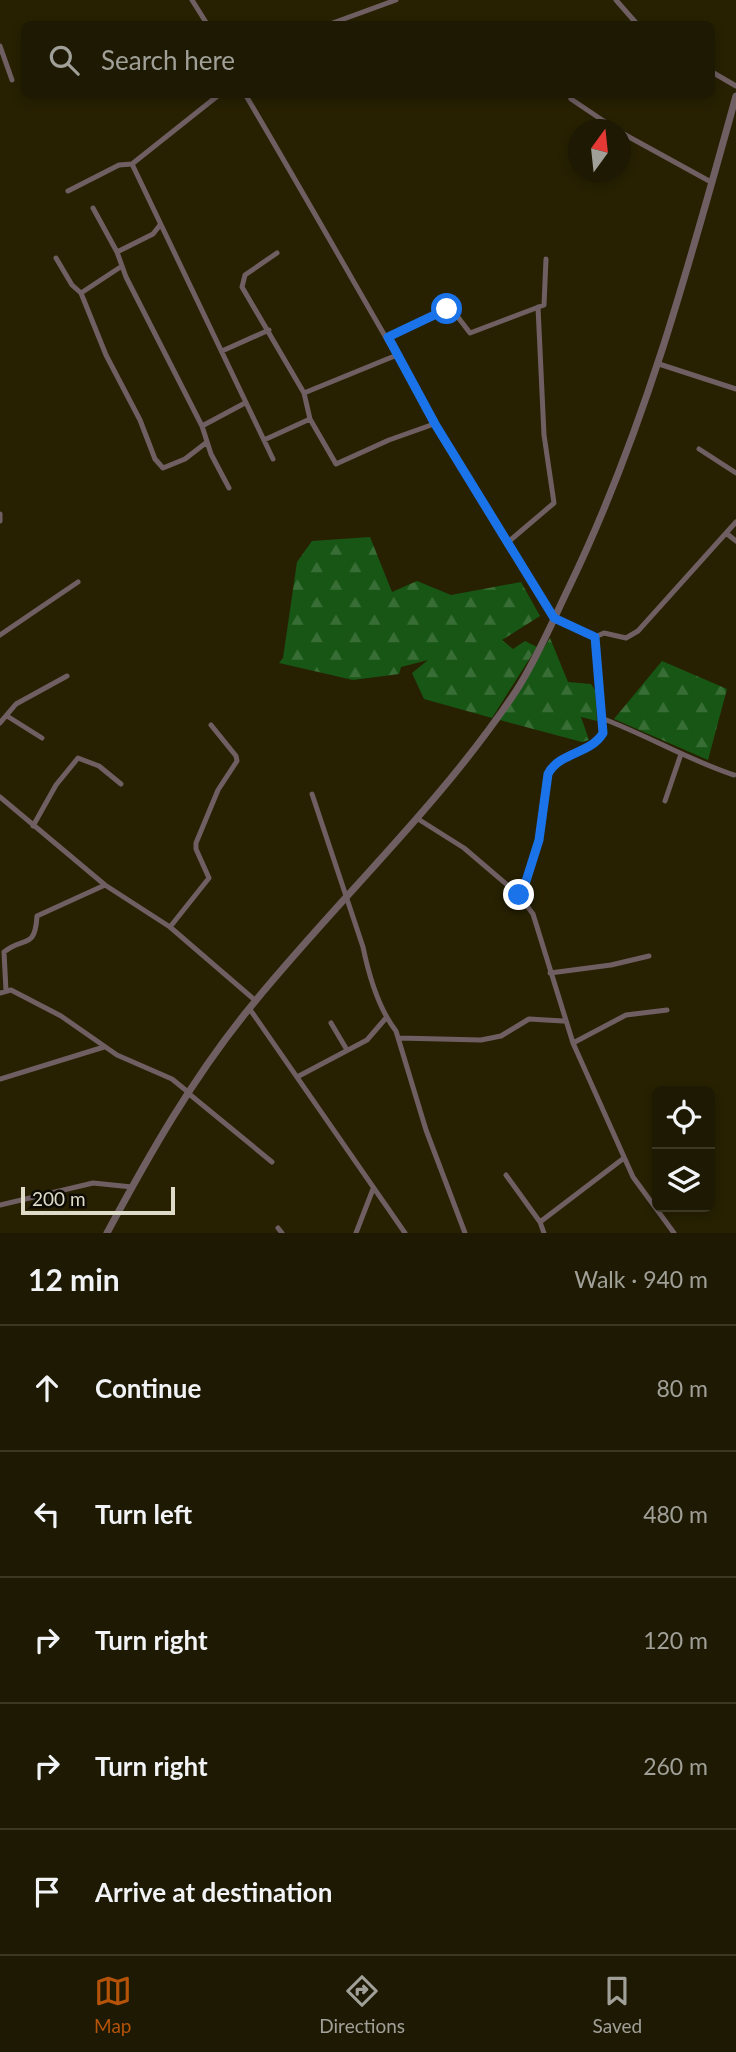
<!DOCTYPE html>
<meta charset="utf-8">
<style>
body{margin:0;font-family:Lato,sans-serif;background:#25220c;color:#f1f3f6}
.controls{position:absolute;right:21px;bottom:21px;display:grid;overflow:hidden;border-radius:10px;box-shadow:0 4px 10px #0003}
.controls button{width:63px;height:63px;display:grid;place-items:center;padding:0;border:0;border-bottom:2px solid #3b3824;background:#1d1902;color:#f1f3f6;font:35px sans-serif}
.compass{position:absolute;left:568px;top:119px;width:63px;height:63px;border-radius:50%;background:#1d1902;box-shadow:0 4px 10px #0003;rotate:15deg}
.scale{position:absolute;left:21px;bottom:18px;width:154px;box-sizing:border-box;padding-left:7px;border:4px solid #dedbc9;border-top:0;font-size:19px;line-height:24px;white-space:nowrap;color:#dedbc9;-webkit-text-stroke:5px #0d0b02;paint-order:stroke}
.stop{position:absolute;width:21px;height:21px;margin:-16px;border:5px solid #1a73e8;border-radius:50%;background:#fff}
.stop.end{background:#1a73e8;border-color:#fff;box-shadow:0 2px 7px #0008}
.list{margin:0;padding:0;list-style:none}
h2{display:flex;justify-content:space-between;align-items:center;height:91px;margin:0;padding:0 28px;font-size:30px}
h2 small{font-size:23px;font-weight:400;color:#a0a099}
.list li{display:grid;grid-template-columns:46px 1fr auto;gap:21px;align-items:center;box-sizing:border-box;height:126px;padding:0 28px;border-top:2px solid #3b3824}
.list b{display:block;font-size:26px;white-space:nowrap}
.list em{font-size:23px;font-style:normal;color:#a0a099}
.icon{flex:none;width:38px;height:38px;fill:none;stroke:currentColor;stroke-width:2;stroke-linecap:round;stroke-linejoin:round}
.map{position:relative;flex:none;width:736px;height:1233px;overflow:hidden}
.search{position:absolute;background:#1d1902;box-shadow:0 4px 10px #0003;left:21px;right:21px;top:21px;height:77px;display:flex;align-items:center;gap:18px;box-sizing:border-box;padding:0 24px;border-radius:10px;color:#a0a099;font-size:26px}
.sheet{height:721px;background:#1d1902}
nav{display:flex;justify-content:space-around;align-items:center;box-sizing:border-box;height:98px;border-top:2px solid #3b3824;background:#1d1902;font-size:19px;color:#a0a099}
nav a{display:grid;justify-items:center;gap:4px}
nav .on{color:#b45309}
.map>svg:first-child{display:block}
.forest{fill:url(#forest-firs)}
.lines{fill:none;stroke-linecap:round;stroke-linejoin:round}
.minor{stroke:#6f5f63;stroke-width:5}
.tertiary{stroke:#6f5f63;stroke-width:7}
.route{stroke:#1a73e8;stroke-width:9}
</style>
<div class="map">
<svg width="736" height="1233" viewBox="0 0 736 1233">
<defs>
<pattern id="forest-firs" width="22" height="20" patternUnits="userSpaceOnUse" patternTransform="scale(1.75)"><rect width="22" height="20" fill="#175614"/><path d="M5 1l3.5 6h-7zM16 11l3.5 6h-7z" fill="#386e35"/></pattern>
</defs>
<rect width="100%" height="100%" fill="#272102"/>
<!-- forest -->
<path class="forest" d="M370 537 392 592 417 581 451 595 521 582 540 616 502 640 513 649 525 641 537 647 492 718 424 699 412 673 428 660 401 667 399 674 353 680 279 663 283 658 297 562 312 541Z
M550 638 568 682 591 684 595 690 597 721 581 717 589 740 582 742 500 720Z
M662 661 727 689 708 760 614 719Z"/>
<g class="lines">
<!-- minor -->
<path class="minor" d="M192 0 207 24
M616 0 637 24
M330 24 396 0
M0 46 12 80
M712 72 736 86
M245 94C343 260 435 428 536 591L554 619 595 637
M571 99 617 130
M620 132 711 182
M132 164 273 459
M68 191 119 165 132 164 220 94
M93 208 117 252 126 277 202 426 211 454 229 488
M117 252 153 234 160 225
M277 253 245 275 242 287 304 393 310 419 336 464 389 440 434 424
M56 258 72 285 81 293 106 355 140 420 155 459 163 468 185 459 207 442
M81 293 122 266
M389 337 451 308 470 333 544 305 546 259
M222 351 269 330
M659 364 736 389
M304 393 397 355
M202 426 245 403
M264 440 310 419
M699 449 736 473
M0 514V521
M726 533 736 541
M507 543 554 503 544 435 538 307
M0 635 78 582
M7 716 42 738
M601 718C647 735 688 760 734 775
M0 723 16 704 67 676
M312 794 363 947C369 976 378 1008 396 1031L426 1130 465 1233
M0 797 105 885 170 927 256 1001
M665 801 681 754
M418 819 464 848 519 895 533 914 573 1043 633 1177 674 1233
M33 826 56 785 78 758 99 766 121 784
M521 897 539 840 548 774C559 752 592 754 603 733L595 637 604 633 626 638 638 631 736 522
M170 927 209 878 196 849V843L218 790 237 761 236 756 211 725
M550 973 611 965 649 956
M6 991 4 952C24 936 35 950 37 916L105 885
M0 993 11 990 61 1016 117 1055 172 1079 188 1092
M249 1008 405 1233
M331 1023 347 1050
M399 1038 481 1040 501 1036 529 1019 563 1021
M573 1043 626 1015 667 1010
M297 1077 367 1040 386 1018
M0 1079 104 1047
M188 1093 272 1162
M506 1175 540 1222 544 1233
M0 1205 93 1183 132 1187
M540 1222 624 1158
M278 1228 282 1233
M356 1233 373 1189"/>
<!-- tertiary -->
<path class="tertiary" d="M107 1233C149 1155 192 1079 248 1010 335 902 439 807 516 691 538 657 553 620 570 585 645 429 690 262 736 96"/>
</g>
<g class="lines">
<!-- route -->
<path class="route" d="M447 309 388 337 435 424 554 618 595 637 603 733C591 754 559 752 548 774L539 840 521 897 519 895"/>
</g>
</svg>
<div class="controls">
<button><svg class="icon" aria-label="locate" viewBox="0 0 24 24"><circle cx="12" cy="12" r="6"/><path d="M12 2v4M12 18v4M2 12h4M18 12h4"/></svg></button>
<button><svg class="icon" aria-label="layers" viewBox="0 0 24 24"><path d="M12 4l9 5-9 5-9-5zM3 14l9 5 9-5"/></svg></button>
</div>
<svg class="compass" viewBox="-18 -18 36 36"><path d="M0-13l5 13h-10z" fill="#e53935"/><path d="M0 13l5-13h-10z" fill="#a0a099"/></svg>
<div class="scale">200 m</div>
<div class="stop" style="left:447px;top:309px"></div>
<div class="stop end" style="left:519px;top:895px"></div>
<div class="search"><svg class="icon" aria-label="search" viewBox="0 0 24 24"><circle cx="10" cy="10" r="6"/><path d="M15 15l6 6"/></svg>Search here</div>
</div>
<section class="sheet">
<h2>12 min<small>Walk · 940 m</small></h2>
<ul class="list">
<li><svg class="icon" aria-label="ahead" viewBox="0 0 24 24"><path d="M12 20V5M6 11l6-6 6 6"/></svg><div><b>Continue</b></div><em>80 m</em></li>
<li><svg class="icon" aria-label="left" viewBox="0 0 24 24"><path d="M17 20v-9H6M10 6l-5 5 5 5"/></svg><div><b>Turn left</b></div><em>480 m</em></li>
<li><svg class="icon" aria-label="right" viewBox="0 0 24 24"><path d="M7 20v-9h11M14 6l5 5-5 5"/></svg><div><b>Turn right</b></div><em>120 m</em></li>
<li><svg class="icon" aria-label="right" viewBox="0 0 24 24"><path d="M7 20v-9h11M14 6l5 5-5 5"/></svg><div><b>Turn right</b></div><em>260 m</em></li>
<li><svg class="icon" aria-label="arrive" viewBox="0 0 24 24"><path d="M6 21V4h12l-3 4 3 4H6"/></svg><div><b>Arrive at destination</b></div></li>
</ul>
</section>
<nav>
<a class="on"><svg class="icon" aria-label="map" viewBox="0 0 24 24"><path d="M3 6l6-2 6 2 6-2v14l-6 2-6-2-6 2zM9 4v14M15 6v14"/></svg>Map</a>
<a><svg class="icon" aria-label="directions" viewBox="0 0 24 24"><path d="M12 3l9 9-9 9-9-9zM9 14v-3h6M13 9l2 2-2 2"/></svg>Directions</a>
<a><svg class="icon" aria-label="saved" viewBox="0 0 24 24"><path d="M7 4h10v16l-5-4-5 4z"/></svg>Saved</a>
</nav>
